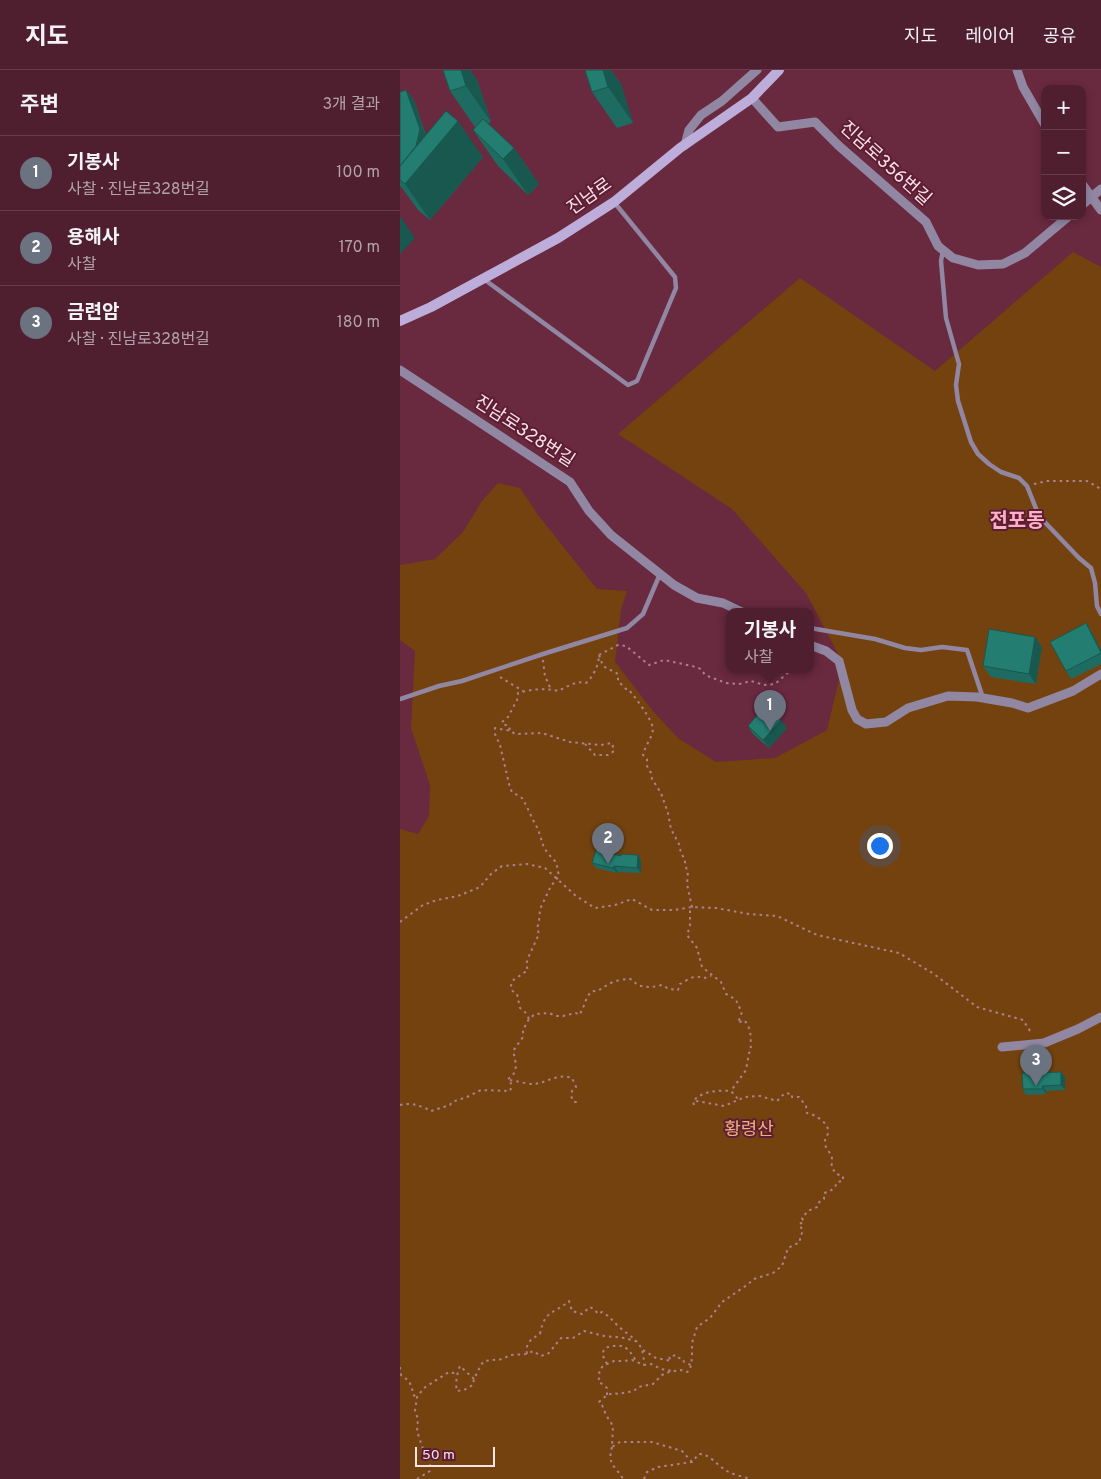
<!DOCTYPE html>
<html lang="ko">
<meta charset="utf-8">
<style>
body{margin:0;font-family:Overpass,"Noto Sans KR",sans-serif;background:#552737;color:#f1f3f6}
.controls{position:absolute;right:15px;top:15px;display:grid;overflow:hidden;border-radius:10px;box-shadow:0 2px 8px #0003}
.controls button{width:45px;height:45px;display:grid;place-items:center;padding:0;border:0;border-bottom:1px solid #663d4b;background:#4f1f2f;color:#f1f3f6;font:25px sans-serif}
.scale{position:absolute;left:15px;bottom:12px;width:80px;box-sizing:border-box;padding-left:5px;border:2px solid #fbe2e8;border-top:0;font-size:14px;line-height:18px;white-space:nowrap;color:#fbe2e8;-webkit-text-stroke:4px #5d1e35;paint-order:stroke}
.you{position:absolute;left:479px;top:775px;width:18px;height:18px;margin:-12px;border:4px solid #fff;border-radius:50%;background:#1a73e8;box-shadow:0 0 0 8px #1a73e833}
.badge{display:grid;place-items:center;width:32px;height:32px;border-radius:50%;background:#5bcebb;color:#fff;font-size:16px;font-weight:700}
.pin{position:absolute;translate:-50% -41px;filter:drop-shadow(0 1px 2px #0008)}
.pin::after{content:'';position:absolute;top:26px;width:18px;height:15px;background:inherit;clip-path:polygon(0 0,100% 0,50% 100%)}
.popup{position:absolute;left:326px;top:538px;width:88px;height:65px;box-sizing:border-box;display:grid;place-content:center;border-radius:10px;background:#4f1f2f;filter:drop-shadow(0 1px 4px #0005);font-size:16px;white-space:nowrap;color:#b3a2aa}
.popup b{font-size:19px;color:#f1f3f6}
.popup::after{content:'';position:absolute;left:50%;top:100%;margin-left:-10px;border:10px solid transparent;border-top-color:#4f1f2f}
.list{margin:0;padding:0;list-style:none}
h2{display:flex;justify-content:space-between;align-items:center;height:65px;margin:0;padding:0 20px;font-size:21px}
h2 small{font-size:16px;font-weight:400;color:#b3a2aa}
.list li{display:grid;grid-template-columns:32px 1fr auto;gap:15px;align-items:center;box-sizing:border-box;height:75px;padding:0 20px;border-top:1px solid #663d4b}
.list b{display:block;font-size:19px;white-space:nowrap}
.list p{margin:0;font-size:16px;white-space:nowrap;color:#b3a2aa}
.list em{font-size:16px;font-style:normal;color:#b3a2aa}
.icon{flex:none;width:28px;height:28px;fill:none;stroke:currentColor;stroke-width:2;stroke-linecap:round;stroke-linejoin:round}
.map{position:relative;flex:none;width:701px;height:1409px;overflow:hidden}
header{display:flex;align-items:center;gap:30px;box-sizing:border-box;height:70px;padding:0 25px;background:#4f1f2f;border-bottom:1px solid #663d4b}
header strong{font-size:24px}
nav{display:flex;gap:28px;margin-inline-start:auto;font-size:18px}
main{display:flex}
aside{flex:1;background:#4f1f2f}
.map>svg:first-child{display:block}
.green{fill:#74420f}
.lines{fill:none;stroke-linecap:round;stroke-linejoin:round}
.path{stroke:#ae808e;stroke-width:2;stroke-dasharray:2.5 4;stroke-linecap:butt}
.lane{stroke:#9187a3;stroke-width:4.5}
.street{stroke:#9187a3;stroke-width:9}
.secondary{stroke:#bdadda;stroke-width:10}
.wall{fill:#1e6c61}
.shaded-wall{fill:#18584f}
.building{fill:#237e71;stroke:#18584f}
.labels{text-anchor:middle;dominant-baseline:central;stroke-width:4;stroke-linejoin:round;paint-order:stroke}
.street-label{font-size:18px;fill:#fbe2e8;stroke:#5d1e35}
.park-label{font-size:18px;fill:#f2b17a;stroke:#5d1e35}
.quarter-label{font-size:20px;font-weight:bold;fill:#fdb0c6;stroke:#5d1e35}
</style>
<header>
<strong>지도</strong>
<nav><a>지도</a><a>레이어</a><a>공유</a></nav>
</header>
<main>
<aside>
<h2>주변<small>3개 결과</small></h2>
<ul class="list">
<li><span class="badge" style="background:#6b7280">1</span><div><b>기봉사</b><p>사찰 · 진남로328번길</p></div><em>100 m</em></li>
<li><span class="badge" style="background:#6b7280">2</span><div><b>용해사</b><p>사찰</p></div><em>170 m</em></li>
<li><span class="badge" style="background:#6b7280">3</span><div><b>금련암</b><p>사찰 · 진남로328번길</p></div><em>180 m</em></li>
</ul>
</aside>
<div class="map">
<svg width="701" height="1409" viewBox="0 0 701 1409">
<rect width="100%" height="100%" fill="#69293f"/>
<!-- green -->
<path class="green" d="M673 182 701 197V1409H0V759L18 764 29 746 30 715 11 658 15 581 0 570V495L35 489 63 462 82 431 98 413 120 418 138 445 197 519 227 521 221 539 215 592 253 641 278 668 316 692 375 688 427 660 443 593 406 523 332 439 218 364 400 208 535 301Z"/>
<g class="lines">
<!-- path -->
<path class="path" d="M634 414 647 411H687L701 419
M199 585 203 596 218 604V611L226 619H228C234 625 253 651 253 659 252 668 245 676 243 685L247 689V696L251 703 252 709 261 723 268 743 271 759 279 774 281 783 285 790V796L288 801 287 814 292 837 290 839V856L287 865 297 878 302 897 321 912 326 924C340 931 335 931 342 942L338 953 344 950C353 960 350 969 351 981L349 983 346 1000 331 1021
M199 585 218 575 226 576 249 595 264 590 292 596 301 599 305 605 326 613 339 614 351 611 364 615 375 614 391 600
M143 590 145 607 149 614 150 619
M100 607 123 621
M110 660 108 655H104L102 652 108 647 118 628V623C132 619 145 618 158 621 167 617 176 610 186 613 193 607 198 596 199 587
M0 852 23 835 37 830 58 826 80 817 91 804 102 796 127 794 145 798 176 826 195 838 215 835 232 829 252 840H274L292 837 316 838 349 844 377 846 417 865 499 883 534 904 577 937 623 950 632 964
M129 949 125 942 120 938 117 924C111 921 110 918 112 911L128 900 126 895 128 888 139 864 137 858 139 852 140 839 151 816 159 806 156 792 151 787 144 778 138 759 134 752 126 735 122 728 112 722 110 718 100 675 95 664V658L111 661 115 664 142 663 170 672 201 675 212 673 214 681 208 685H195L185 674
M108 1009C119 1002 116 993 113 981L123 967V960L129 949 135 944 149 943 156 946H163L176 943 179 945C185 937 185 927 192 921 199 922 203 917 209 914 214 911 223 909 229 909 234 909 234 913 238 915 246 918 254 917 262 915L269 919 278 920 280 914C284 912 291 907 295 907 302 906 303 910 311 906
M110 1010C116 1011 127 1014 133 1014 147 1013 157 1003 172 1008L176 1017 172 1021 171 1026 174 1032H180
M0 1035C11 1032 22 1036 31 1041L50 1035 52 1032 67 1027 81 1020 110 1021 112 1015 108 1009
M243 1280 256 1288 271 1291 269 1287 276 1285 279 1288 283 1289 284 1292 291 1295
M127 1284C125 1273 131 1269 140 1264 145 1239 153 1245 169 1231L172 1241 182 1244 190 1237 195 1240 198 1244 202 1242C208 1245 212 1250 217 1255 232 1269 244 1270 244 1295
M207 1294 202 1284 205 1278C222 1273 227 1275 236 1291
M0 1297 1 1305C10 1311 12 1315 13 1325L17 1327
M74 1309 60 1296C57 1303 55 1314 57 1321L64 1320 73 1315 74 1309 81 1295 84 1291 103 1289 110 1285 127 1284 133 1281 141 1286 149 1283 161 1268H173L184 1261 204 1266 225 1268 238 1272
M207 1325V1318L198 1311 200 1306 199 1301 203 1296 214 1291H224L232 1290 244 1295 251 1294 261 1299 272 1301
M212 1377C207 1395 215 1395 223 1409
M292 1392 282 1381 252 1372H220L212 1377 213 1356 206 1345 202 1335 199 1332 207 1325 214 1323 218 1324 234 1321 238 1317 253 1314 262 1305 269 1302 281 1300 287 1302 290 1300 292 1288V1273L297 1257 310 1248 322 1232 347 1215 354 1209 373 1203 382 1196 388 1178 400 1172V1167L403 1161 399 1154 404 1152 402 1148 408 1141 417 1137 418 1133 424 1129V1123C431 1121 435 1119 437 1112L443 1111V1106L436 1104C434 1101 433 1099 432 1097 431 1093 433 1088 431 1085 429 1081 426 1079 425 1074 424 1069 427 1068 428 1063 430 1053 414 1044 407 1043L406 1036 399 1027H392V1024L385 1023 377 1031 360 1026 345 1027 324 1036 297 1031 294 1035 293 1031C303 1021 317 1020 331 1021L338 1029
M17 1409 30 1401V1394L24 1382 17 1361 18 1349 15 1341 17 1327 24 1318 49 1302 53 1303 58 1302
M244 1409 247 1402 258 1397 292 1392 299 1384C311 1384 317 1396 327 1401 334 1405 344 1407 351 1409"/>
<!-- lane -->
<path class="lane" d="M543 180 541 191 546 248 559 294 556 315 558 331 571 372 578 384 589 394 601 402 619 408 627 416 639 446 679 488 691 498 695 513 697 536 701 544
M85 210 228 315 237 311 276 218 275 207 214 132
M410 558 475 569 505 578 521 580 542 577 567 580 583 628
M0 629 39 616 62 611 143 584 227 558 243 544 260 504"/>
<!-- street -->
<path class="street" d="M617 0 623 17 645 55
M352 28 378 57 415 52 439 76 526 152 538 176 553 188 578 195 603 194 625 183 669 146
M285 75 289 60 301 45 322 31 357 0
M682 114 701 140
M682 135 701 119
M0 300 170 412 189 441 211 465 274 515 297 528 323 533 342 542
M410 575 426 581 439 591 452 640 457 649 466 654 486 652 508 638 548 626 577 627 612 633 628 638 673 621 701 604
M602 977 644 973 678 959 701 947"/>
<!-- secondary -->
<path class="secondary" d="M0 251 31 237 158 168 214 132 280 78 352 28 379 0"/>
</g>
<!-- wall -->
<path class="wall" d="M43 0H70L77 10 91 52 88 53 114 78 139 114 128 125 98 96 73 60 75 57 50 21Z
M185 0H211L221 14 233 53 217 58 192 22Z
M0 22 14 30 26 65 83 87 30 150 18 140 2 118 0 116Z
M686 553 691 561 701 580V594L671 609 666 601Z
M635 567 642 577 636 614 591 607 583 596Z
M348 656 387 658 369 678 353 664Z
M238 785 241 790V803L218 802 217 803 196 798 192 793 221 786Z
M661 1002 665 1007V1020L646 1021V1024L626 1025 623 1019Z"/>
<!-- shaded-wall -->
<path class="shaded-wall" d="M59 0H70L77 10 91 52 66 16Z
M203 0H211L221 14 233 53 208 17Z
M6 20 14 30 27 70 58 51 83 87 30 150 5 114Z
M114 78 139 114 128 125 103 89Z
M0 146 15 168 0 184Z
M686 553 691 561 701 580V582Z
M635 567 642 577 636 614 629 604Z
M381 650 387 658 369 678 363 670Z
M238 785 241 790V803L237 798Z
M214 796 218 802 217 803 213 798Z
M661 1002 665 1007V1020L661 1015Z
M642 1016 646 1021V1024L643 1019Z"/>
<!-- building -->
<path class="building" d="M43 0H61L66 16 50 21Z
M185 0H203L208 17 192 22Z
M6 20 20 59 16 76 0 96V22Z
M46 41 58 51 5 114 0 110V96Z
M83 49 114 78 103 89 73 60Z
M686 553 701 583 666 601 650 572Z
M589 559 635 567 629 604 583 596Z
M365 636 381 650 363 670 348 656Z
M196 780 221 786V784L238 785 237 798 214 796 213 798 192 793Z
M661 1002V1015L642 1016 643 1019H623L622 1003Z"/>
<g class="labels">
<!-- street labels -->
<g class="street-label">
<text transform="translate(485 94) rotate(42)">진남로356번길</text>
<text transform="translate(190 127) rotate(-35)">진남로</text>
<text transform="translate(124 362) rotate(33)">진남로328번길</text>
</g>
<!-- park labels -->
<g class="park-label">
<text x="349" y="1060">황령산</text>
</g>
<!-- quarter labels -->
<g class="quarter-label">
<text x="617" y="452">전포동</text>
</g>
</g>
</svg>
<div class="controls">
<button>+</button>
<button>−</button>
<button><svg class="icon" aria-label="layers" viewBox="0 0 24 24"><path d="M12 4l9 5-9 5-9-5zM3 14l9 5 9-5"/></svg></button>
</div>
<div class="scale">50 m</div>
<div class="you"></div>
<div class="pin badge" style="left:370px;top:661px;background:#6b7280">1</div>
<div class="popup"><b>기봉사</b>사찰</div>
<div class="pin badge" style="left:208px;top:794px;background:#6b7280">2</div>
<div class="pin badge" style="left:636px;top:1016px;background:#6b7280">3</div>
</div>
</main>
